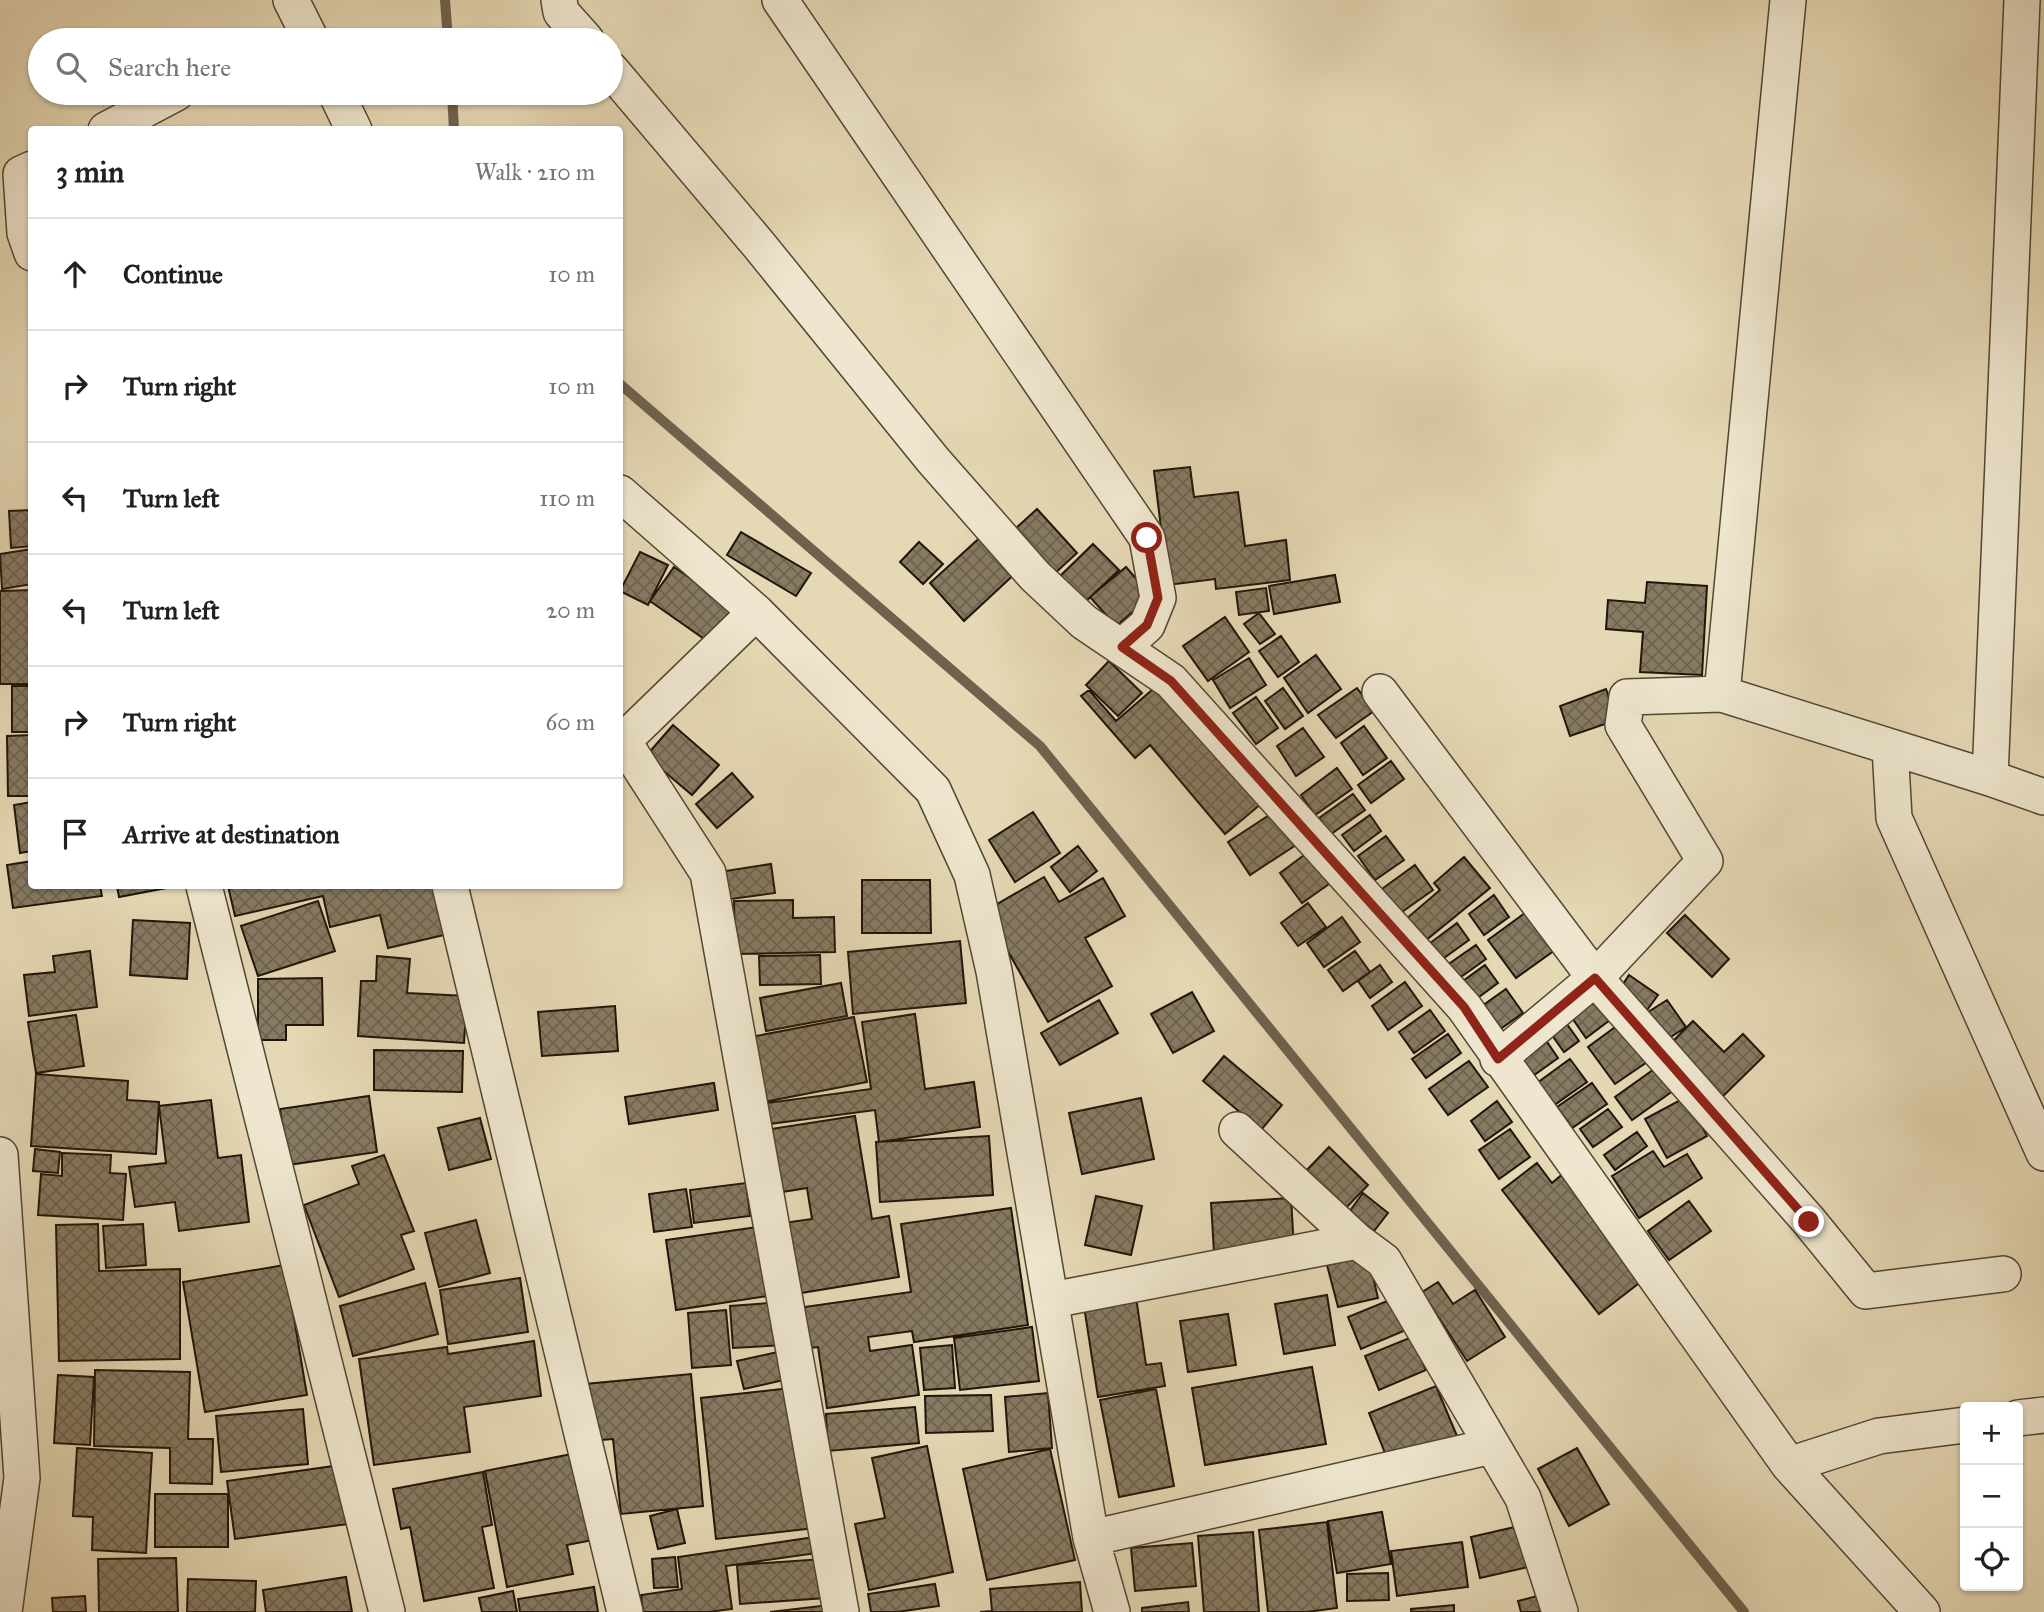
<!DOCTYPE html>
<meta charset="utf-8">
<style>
body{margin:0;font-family:"IM FELL Great Primer",serif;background:#f6f6f6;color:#202124}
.controls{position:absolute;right:21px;bottom:21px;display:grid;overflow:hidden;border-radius:7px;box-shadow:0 2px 5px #0004}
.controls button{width:63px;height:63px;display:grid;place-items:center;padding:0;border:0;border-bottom:2px solid #e0e0e0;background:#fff;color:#202124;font:35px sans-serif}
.stop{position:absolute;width:21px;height:21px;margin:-16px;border:5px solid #8f2418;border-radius:50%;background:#fff}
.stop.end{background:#8f2418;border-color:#fff;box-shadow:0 2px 7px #0008}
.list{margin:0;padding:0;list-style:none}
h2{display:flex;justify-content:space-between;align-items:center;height:91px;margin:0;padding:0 28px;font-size:30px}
h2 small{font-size:23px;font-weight:400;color:#757577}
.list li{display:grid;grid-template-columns:46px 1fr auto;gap:21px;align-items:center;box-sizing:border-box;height:112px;padding:0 28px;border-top:2px solid #e0e0e0}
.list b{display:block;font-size:26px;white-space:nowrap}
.list em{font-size:23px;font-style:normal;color:#757577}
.icon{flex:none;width:38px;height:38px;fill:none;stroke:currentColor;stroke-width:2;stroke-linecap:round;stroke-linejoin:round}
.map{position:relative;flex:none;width:2044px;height:1612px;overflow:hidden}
.search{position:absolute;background:#fff;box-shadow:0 2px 5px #0004;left:28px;top:28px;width:595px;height:77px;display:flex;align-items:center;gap:18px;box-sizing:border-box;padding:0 24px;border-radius:38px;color:#757577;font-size:26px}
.panel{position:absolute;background:#fff;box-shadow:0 2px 5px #0004;left:28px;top:126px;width:595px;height:763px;border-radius:7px}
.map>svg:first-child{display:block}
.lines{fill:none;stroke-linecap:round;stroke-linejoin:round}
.stream{stroke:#6e624d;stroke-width:10}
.building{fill:url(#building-cross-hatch);stroke:#201509;stroke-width:2}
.street-casing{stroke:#514634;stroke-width:38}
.street{stroke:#eee6ce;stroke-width:35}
.route{stroke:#8f2418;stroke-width:9}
</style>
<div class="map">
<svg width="2044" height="1612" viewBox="0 0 2044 1612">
<defs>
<pattern id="building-cross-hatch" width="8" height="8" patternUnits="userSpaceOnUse" patternTransform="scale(1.75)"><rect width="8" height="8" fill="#867a62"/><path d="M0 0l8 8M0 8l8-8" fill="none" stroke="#6d634f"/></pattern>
</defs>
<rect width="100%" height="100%" fill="#e5d8b4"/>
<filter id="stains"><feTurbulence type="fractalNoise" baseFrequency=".00286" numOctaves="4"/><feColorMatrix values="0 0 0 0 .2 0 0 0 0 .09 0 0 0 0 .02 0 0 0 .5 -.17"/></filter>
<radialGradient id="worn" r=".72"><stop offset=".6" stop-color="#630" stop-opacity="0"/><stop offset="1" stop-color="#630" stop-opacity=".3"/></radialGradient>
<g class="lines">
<!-- stream -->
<path class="stream" d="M445 0 448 40
M452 93 454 130
M620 384 1040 746 1744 1612"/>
</g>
<!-- building -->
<path class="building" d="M1190 467 1194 497 1238 492 1245 546 1286 540 1290 580 1216 589 1215 579 1168 585 1154 471Z
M1037 509 1077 553 1054 574 1014 530Z
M32 510V546L11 548 9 511Z
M741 532 811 573 796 596 727 555Z
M985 533 1020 569 964 621 930 583Z
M919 542 943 564 923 584 900 562Z
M1093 544 1119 570 1084 603 1059 577Z
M32 549V584L2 589 0 554Z
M640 552 668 565 648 605 620 591Z
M674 567 734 609 710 643 650 601Z
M1126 567 1151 596 1116 626 1090 597Z
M1335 575 1340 602 1274 614 1269 586Z
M1647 582 1707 586 1702 675 1640 672 1643 632 1606 629 1608 600 1645 603Z
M1266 588 1269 611 1239 615 1236 592Z
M32 590V684H0V591Z
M1259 613 1275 634 1260 644 1244 624Z
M1225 617 1249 652 1208 681 1183 646Z
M1281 636 1299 662 1278 677 1259 651Z
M1316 655 1341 689 1308 713 1284 678Z
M1249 658 1266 685 1230 708 1213 680Z
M1109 661 1142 693 1118 716 1086 685Z
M1159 684 1261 804 1225 834 1150 745 1135 758 1081 696 1089 690 1116 721Z
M12 686H32V732H12Z
M1283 688 1303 716 1285 729 1265 701Z
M1357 688 1374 711 1336 738 1318 715Z
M1606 689 1617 720 1570 736 1560 706Z
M1256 697 1278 728 1256 744 1233 713Z
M673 725 719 765 692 795 646 756Z
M1364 726 1387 758 1363 775 1341 743Z
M1303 728 1324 757 1296 776 1277 746Z
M32 735V796H8L7 736Z
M1391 761 1404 779 1371 803 1358 785Z
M1337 768 1352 789 1315 815 1301 795Z
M732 773 753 797 717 828 696 804Z
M1353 794 1365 810 1331 834 1319 818Z
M32 802V851L20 853 14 805Z
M1033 812 1060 853 1015 882 989 840Z
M1274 812 1296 845 1250 875 1228 842Z
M1370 815 1381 831 1354 851 1342 835Z
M1386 836 1404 860 1375 880 1358 856Z
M1078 846 1097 871 1070 892 1051 867Z
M1307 853 1329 884 1302 903 1280 873Z
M1464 857 1490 888 1425 941 1406 919 1440 890 1434 883Z
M32 861V886H100L102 896 13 908 7 865Z
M771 864 775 893 724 900 719 872Z
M1415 865 1433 890 1399 914 1382 889Z
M1044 877 1059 902 1103 878 1125 916 1085 938 1112 986 1048 1022 985 911Z
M862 880H930L931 933H862Z
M117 886H177L119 897Z
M228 886H449L457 932 388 948 380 915 330 927 323 896 235 916Z
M1494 895 1509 917 1484 935 1469 914Z
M793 900V918L834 917 835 952 735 954 734 901Z
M318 901 335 951 258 976 241 926Z
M1308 903 1326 927 1298 946 1281 923Z
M1533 907 1562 945 1516 978 1488 940Z
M1685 915 1729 959 1712 977 1667 933Z
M1342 917 1360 942 1324 967 1307 943Z
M133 920 190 923 187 979 130 975Z
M1457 923 1469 940 1441 960 1429 944Z
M960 941 966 1003 853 1014 848 952Z
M1476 945 1486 959 1454 982 1443 968Z
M90 951 97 1007 29 1016 24 975 55 972 53 956Z
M1355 951 1370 972 1343 991 1328 970Z
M820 955 821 984 760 985 759 956Z
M377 956 410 959 407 993 467 996 464 1043 358 1036 361 981H376Z
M1380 965 1392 982 1370 998 1358 981Z
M1485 965 1498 983 1472 1002 1459 984Z
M1629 975 1658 995 1642 1017 1614 998Z
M322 978 323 1025H286V1040H258V979Z
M1405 982 1422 1006 1388 1030 1372 1006Z
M841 983 847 1016 766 1031 760 998Z
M1506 989 1523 1013 1492 1035 1475 1011Z
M1192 992 1214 1031 1173 1053 1151 1014Z
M1598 995 1614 1017 1586 1038 1570 1015Z
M1099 1000 1118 1033 1060 1065 1041 1033Z
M1667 1000 1686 1027 1663 1042 1645 1014Z
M615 1006 618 1051 542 1056 538 1012Z
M1430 1010 1445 1031 1414 1053 1399 1032Z
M915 1014 925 1089 974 1082 980 1127 879 1142 875 1110 769 1124 767 1103 871 1089 862 1022Z
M76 1015 84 1066 36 1073 28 1022Z
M854 1017 867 1082 764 1102 751 1037Z
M1564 1020 1579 1041 1564 1052 1549 1031Z
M1625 1020 1653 1058 1615 1084 1588 1047Z
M1693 1021 1724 1052 1743 1034 1764 1056 1717 1102 1665 1049Z
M1448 1034 1461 1053 1426 1078 1412 1059Z
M1543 1036 1558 1058 1530 1078 1515 1056Z
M374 1050 463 1051 462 1092 374 1090Z
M1224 1056 1282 1105 1261 1130 1203 1081Z
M1570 1059 1587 1082 1553 1106 1537 1083Z
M1469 1061 1488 1087 1448 1115 1429 1089Z
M1660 1065 1677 1088 1632 1120 1615 1097Z
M36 1074 128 1081 127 1100 159 1102 156 1154 31 1146Z
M714 1083 718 1110 629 1124 625 1097Z
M1592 1083 1607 1104 1572 1128 1557 1107Z
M369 1096 377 1152 288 1165 280 1109Z
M1686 1097 1707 1136 1667 1158 1645 1119Z
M1141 1098 1154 1159 1082 1174 1069 1113Z
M211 1100 218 1158 241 1155 249 1222 179 1231 175 1202 135 1207 129 1167 166 1163 159 1106Z
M1497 1101 1512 1122 1485 1141 1471 1121Z
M1608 1109 1622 1127 1593 1147 1580 1129Z
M855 1116 872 1219 889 1216 899 1277 795 1294 783 1223 812 1219 807 1188 782 1192 771 1129Z
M480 1118 491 1159 449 1170 438 1128Z
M1510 1129 1530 1157 1499 1179 1479 1150Z
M1637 1132 1647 1146 1615 1170 1604 1155Z
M989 1136 993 1195 880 1202 876 1142Z
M1329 1147 1368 1185 1341 1213 1302 1175Z
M35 1149 60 1152 58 1173 33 1171Z
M1653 1151 1664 1167 1687 1154 1702 1178 1639 1218 1612 1176Z
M62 1153 111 1155 110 1173 126 1174 123 1220 38 1215 41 1174 62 1176Z
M384 1155 414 1231 401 1235 414 1269 339 1297 304 1205 359 1184 352 1166Z
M1537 1163 1552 1183 1565 1172 1647 1277 1599 1314 1502 1190Z
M746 1183 750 1216 694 1223 690 1190Z
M686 1189 692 1227 654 1232 649 1194Z
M1363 1193 1388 1213 1374 1231 1349 1212Z
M1096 1196 1142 1206 1131 1255 1085 1245Z
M1291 1198 1294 1248 1214 1252 1211 1203Z
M1689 1201 1711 1231 1669 1260 1648 1231Z
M1011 1208 1028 1325 914 1342 912 1331 868 1337 870 1351 912 1345 919 1395 827 1408 818 1347 803 1349 797 1308 911 1292 901 1224Z
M476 1220 490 1273 439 1287 425 1233Z
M98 1224 99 1271 180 1269V1359L59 1361 56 1225Z
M143 1224 146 1265 106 1268 103 1226Z
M758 1227 768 1296 676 1310 666 1240Z
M1368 1255 1378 1298 1338 1307 1327 1265Z
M285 1265 307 1395 205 1412 183 1282Z
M520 1278 528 1332 448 1344 440 1290Z
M1438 1282 1453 1304 1475 1290 1505 1337 1467 1361 1422 1292Z
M425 1283 438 1334 353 1356 340 1306Z
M1327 1295 1335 1345 1284 1354 1275 1304Z
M1136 1297 1146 1365 1161 1363 1165 1386 1098 1397 1084 1306Z
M1392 1299 1406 1330 1361 1349 1348 1317Z
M782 1302 785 1345 733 1348 730 1306Z
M726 1310 731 1365 692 1368 688 1313Z
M1228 1314 1236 1365 1188 1372 1180 1321Z
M1032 1327 1039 1381 960 1390 954 1338Z
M1412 1337 1426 1370 1379 1390 1365 1356Z
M534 1341 541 1396 464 1407 470 1452 374 1465 359 1359 447 1347 448 1354Z
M952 1345 955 1388 924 1390 920 1348Z
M782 1351 788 1379 744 1389 737 1361Z
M1312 1367 1326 1444 1205 1465 1192 1388Z
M95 1370 190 1372 188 1439H213L212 1484 170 1483V1448L94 1446Z
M691 1374 703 1506 621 1514 613 1439 590 1441 585 1384Z
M58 1375 94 1377 90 1445 54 1443Z
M1436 1386 1457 1436 1389 1463 1369 1413Z
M799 1387 815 1528 716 1539 701 1398Z
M1156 1389 1174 1486 1119 1497 1100 1400Z
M1048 1393 1052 1448 1009 1452 1005 1397Z
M991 1395 993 1431 926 1433 925 1396Z
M915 1407 919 1443 828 1451 826 1414Z
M303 1409 308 1464 221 1472 216 1416Z
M927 1446 953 1572 869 1590 855 1524 885 1518 872 1458Z
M77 1448 152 1453 146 1553 92 1550 93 1517 73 1516Z
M1577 1448 1609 1504 1569 1526 1538 1469Z
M1050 1449 1075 1560 987 1580 963 1469Z
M582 1452 598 1539 567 1545 573 1574 507 1587 485 1471Z
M341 1465 349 1524 235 1539 227 1481Z
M483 1472 492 1525 482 1527 494 1588 424 1601 410 1527 401 1529 393 1489Z
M155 1494H228V1547H155Z
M677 1509 685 1543 658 1549 650 1516Z
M1382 1512 1391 1564 1337 1573 1328 1521Z
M1327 1522 1337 1608 1307 1612H1268L1259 1530Z
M1519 1526 1528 1567 1480 1578 1471 1537Z
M1253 1532 1259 1612H1204L1198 1536Z
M815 1537 817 1553 726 1566 732 1609 708 1612H643L641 1595 682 1589 678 1557Z
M1462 1542 1468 1587 1397 1596 1391 1551Z
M1192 1543 1196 1586 1135 1591 1131 1548Z
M675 1557 678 1587 654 1588 652 1559Z
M176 1558 178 1612H99L98 1559Z
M823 1559 826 1598 740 1604 737 1565Z
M1388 1573 1389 1600 1347 1601V1574Z
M346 1577 352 1612H266L263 1590Z
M188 1579 256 1581 255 1612H187Z
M1080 1582 1082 1612H980L992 1611 990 1589Z
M935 1584 939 1606 897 1612H871L868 1594Z
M594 1587 598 1612H520L518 1599Z
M513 1591 517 1612H482L479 1598Z
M1549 1593 1554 1612H1521L1518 1601Z
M85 1596 86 1612H53L52 1598Z
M1188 1602 1189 1612H1142V1608Z
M829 1605 830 1612H770Z
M1454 1605V1612H1411V1609Z"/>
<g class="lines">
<defs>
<path id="street" d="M291 0 311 40
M559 0 561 12 586 40
M780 0 1147 538 1158 598 1147 625 1122 647
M1788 0 1722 694 1990 778
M2022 0 1990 778 2044 797
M611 70 759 245 933 460 1035 576 1084 622 1171 681 1464 1007 1789 1465 1922 1612
M336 93 354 130
M106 130 176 93
M32 169 21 174 25 233 32 253
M620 493 756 612 933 790 972 875 994 971 1091 1538 1112 1612
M756 612 623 741 708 873 841 1612
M1380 692 1595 978 1809 1221 1866 1291 2003 1274
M1890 747 1894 818 2044 1153
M204 886 387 1612
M450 886 625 1612
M1498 1059 1595 978 1705 861 1623 725 1627 697 1722 694
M1237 1130 1357 1241 1384 1261 1523 1498 1560 1612
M0 1155 22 1478 4 1612
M1052 1300 1357 1241
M2018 1418 2044 1415
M1789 1465 1879 1436 1965 1425
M1091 1538 1492 1446"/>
</defs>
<!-- street casing -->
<use href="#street" class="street-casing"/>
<!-- street -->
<use href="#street" class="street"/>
</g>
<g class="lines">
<!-- route -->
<path class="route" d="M1147 538 1158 598 1147 625 1122 647 1171 681 1464 1007 1498 1059 1595 978 1809 1222"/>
</g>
<rect width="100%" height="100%" filter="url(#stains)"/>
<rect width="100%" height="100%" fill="url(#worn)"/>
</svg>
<div class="controls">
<button>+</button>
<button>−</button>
<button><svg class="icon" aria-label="locate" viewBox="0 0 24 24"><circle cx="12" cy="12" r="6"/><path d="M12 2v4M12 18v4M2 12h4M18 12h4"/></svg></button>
</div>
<div class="stop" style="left:1147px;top:538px"></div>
<div class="stop end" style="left:1809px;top:1222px"></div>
<div class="search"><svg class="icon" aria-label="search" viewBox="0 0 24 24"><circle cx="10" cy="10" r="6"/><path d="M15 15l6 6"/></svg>Search here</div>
<section class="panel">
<h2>3 min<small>Walk · 210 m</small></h2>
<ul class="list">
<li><svg class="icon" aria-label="ahead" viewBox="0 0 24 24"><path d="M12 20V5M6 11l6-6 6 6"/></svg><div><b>Continue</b></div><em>10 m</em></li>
<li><svg class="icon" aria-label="right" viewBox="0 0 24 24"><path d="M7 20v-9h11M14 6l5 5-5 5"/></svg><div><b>Turn right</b></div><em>10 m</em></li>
<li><svg class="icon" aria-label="left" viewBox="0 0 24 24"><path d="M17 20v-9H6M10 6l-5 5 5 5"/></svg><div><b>Turn left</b></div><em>110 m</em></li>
<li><svg class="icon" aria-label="left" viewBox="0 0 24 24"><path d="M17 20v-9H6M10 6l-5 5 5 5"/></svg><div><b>Turn left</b></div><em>20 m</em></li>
<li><svg class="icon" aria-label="right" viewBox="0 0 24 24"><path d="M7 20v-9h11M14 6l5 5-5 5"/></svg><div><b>Turn right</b></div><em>60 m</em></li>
<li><svg class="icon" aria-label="arrive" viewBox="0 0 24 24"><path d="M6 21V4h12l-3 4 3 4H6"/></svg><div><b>Arrive at destination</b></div></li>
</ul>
</section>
</div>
